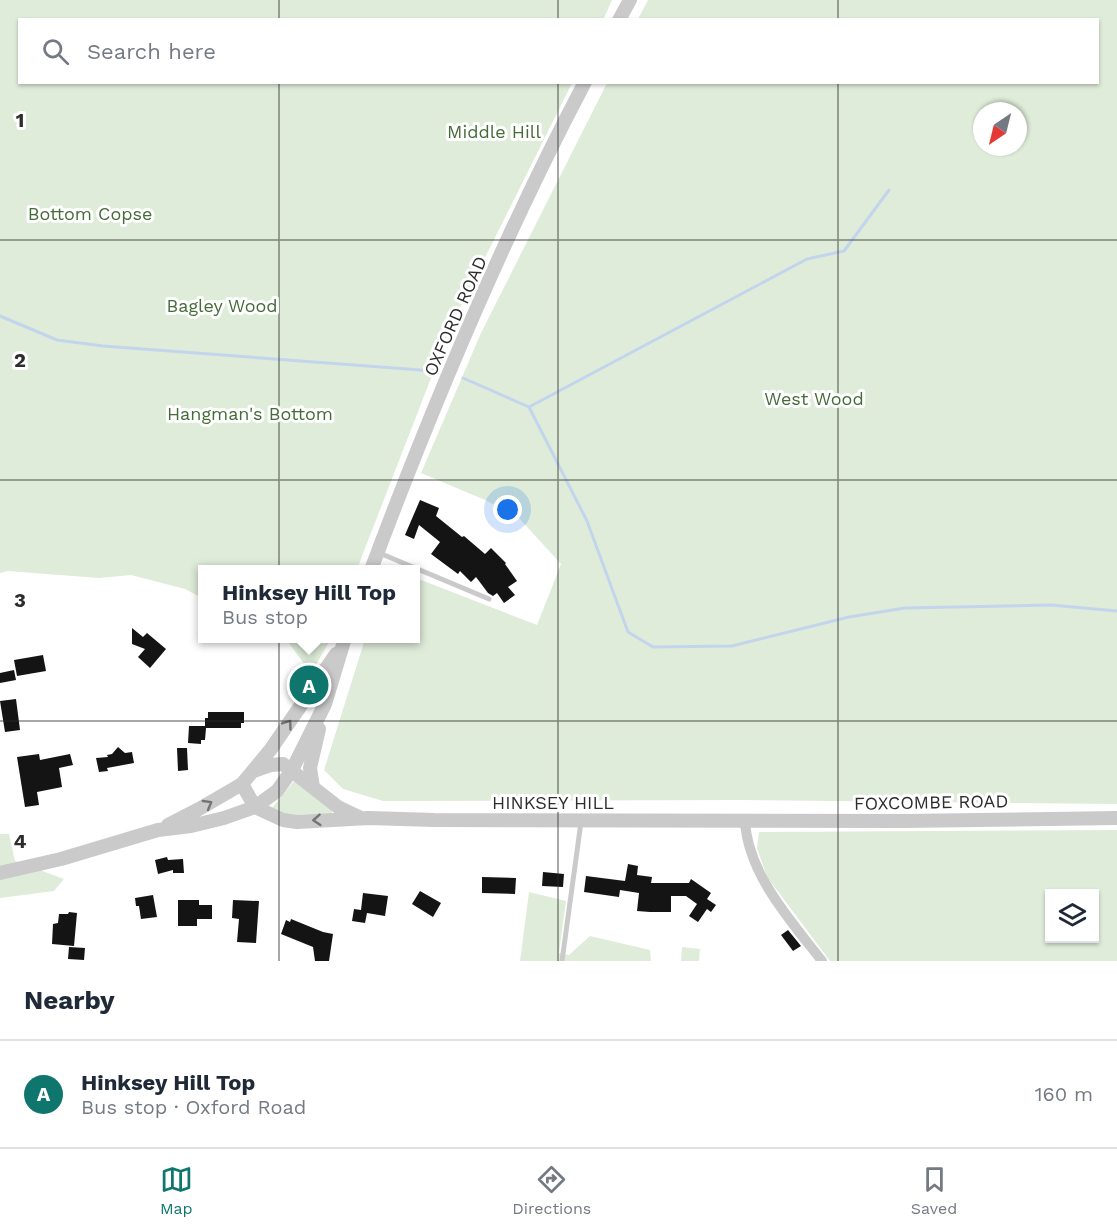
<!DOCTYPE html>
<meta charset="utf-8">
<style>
body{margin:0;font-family:"Work Sans",sans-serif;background:#f2f2f3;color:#1f2937}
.controls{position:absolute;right:18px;bottom:18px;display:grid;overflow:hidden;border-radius:0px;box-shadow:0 2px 4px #0004}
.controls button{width:54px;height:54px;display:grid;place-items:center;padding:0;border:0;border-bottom:2px solid #e0e1e3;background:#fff;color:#1f2937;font:30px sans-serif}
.compass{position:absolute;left:973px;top:102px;width:54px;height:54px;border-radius:50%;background:#fff;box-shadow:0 2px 4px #0004;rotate:215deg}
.you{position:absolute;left:508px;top:510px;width:21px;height:21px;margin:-15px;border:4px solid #fff;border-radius:50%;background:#1a73e8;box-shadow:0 0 0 9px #1a73e833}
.badge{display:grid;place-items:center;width:39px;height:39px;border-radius:50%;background:#0f766e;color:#fff;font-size:20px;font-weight:700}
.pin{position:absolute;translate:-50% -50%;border:3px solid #fff;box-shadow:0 2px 6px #0006}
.popup{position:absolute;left:198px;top:565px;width:222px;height:78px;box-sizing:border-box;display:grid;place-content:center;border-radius:0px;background:#fff;filter:drop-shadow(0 2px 4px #0005);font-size:20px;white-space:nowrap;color:#747a83}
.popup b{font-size:22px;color:#1f2937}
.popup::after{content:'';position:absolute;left:50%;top:100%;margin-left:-12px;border:12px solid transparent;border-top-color:#fff}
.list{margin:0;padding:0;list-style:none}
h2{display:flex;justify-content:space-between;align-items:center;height:78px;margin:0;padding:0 24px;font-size:26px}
h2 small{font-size:20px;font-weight:400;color:#747a83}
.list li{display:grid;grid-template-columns:39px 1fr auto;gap:18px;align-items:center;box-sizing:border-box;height:108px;padding:0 24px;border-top:2px solid #e0e1e3}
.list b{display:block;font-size:22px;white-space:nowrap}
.list p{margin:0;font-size:20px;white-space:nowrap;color:#747a83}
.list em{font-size:20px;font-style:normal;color:#747a83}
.icon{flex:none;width:33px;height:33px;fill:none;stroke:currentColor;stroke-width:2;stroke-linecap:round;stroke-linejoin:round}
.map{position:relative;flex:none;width:1117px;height:961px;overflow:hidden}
.search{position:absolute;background:#fff;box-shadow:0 2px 4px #0004;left:18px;right:18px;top:18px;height:66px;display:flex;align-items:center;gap:15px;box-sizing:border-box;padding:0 21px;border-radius:0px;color:#747a83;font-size:22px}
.sheet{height:186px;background:#fff}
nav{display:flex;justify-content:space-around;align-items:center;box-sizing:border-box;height:84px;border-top:2px solid #e0e1e3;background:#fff;font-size:16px;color:#747a83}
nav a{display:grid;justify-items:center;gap:3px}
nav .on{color:#0f766e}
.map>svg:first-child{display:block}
.green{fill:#dfecd9;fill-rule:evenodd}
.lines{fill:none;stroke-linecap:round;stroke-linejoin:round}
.stream{stroke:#c3d5ed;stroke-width:3}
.building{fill:#141414}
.service{stroke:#cacaca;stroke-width:5}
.minor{stroke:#cacaca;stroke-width:10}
.tertiary{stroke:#cacaca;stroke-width:14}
.oneway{stroke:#747474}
.grid{fill:none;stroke:#2d2d2d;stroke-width:1.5;stroke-opacity:0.55}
.labels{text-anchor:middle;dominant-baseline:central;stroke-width:6;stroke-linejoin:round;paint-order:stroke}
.park-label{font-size:18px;fill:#456b38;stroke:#fff}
.street-label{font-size:18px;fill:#2d2d2d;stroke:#fff}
.grid-label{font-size:20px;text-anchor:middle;font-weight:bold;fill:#2d2d2d;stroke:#fff;stroke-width:6;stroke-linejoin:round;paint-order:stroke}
</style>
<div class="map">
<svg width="1117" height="961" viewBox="0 0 1117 961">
<rect width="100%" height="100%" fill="#fff"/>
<!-- green -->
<path class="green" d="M0 0H612L603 20H20V82L572 83 452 324 357 569 202 570V598L185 589 131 575 99 578 8 571 0 573Z
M648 0H1117V804L741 800 383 801 343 789 324 770 365 639 416 638V578L537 625 561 564 518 517 485 500 421 473 481 333 607 83 1098 82V20L638 19ZM982 111H1018V147H982Z
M282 639H331L311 673 288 642Z
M295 780 332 809V814L289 815 271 809Z
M1117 830V961H830L767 877 757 848 759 832ZM1050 894H1094V938H1050Z
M0 834H9L15 861 64 879 54 891 0 898Z
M529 892 566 901 559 953 569 955 590 936 650 950 651 961H520Z
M682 947 700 949 699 961H681Z"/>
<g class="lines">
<!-- stream -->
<path class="stream" d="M0 316 57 340 103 346 434 371
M463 378 529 407 807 259 844 251 889 190
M529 407 587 521 628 632 653 647 732 646 849 617 905 608 1051 605 1117 611"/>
</g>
<!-- building -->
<path class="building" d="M420 500 439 508 436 516 462 537 464 536 485 554 491 548 506 563 505 564 517 581 508 587 515 595 504 603 497 593 493 596 488 593 476 577 471 582 460 571 458 574 431 554 440 542 419 525 414 539 405 535Z
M132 628 143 637 147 633 166 649 150 668 138 657 145 649 132 644Z
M43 655 46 671 17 676 14 660Z
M14 670 16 680 0 683V673Z
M16 699 20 730 5 732 0 701Z
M208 712H244V723H241V728H206L205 740H201V744L188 743 189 726H205V718H208Z
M118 747 125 753 132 752 134 763 107 768 108 771 99 772 96 758 108 757 107 755 112 754Z
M177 748H187L188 770 178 771Z
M39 754 40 760 70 754 73 765 59 768 62 787 37 792 39 805 25 807 17 757Z
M167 857 168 860 183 859 184 873H173V870L158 874 155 860Z
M628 864 638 866 637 875 652 877 651 883H689L691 879 711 893 707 899 716 905 711 912 707 909 698 922 689 916 697 904 686 896H671V912H650L637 911 639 893 620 890 619 897 584 892 586 876 625 881Z
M543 872 564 874 563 887 542 886Z
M482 877 516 878 515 894 482 893Z
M420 891 441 903 433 917 412 904Z
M363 893 388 896 385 916 367 913 365 923 352 921 354 909 361 910Z
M153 895 157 917 141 919 139 906H136L135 898Z
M178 900H199V905H212V919H197V926H178Z
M233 900 259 901 256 943 237 942 239 919 232 918Z
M69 912 77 913 74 946 52 944 53 924 58 923 59 914H68Z
M291 919 323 932 333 934 329 961H315L313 947 281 934 286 920 290 922Z
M788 930 801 946 793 951 781 935Z
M69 947 85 948 84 960 68 959Z"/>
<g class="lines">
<!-- service -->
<path class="service" d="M377 552 489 599
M562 961 581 822"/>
<!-- minor -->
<path class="minor" d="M745 820C747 873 791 921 822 961"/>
<!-- tertiary -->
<path class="tertiary" d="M619 20 630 0
M371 570C433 404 502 239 585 82
M254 771 271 765 283 764 338 807 359 817
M242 784 255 807 283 820 297 822 369 818 434 820 903 821 1117 818
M313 787 310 768 319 729
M168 825 199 809 242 784 271 749 336 654
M0 873 61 859 158 830 191 826 224 818 255 807 277 791 292 770 325 704 345 638"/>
</g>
<!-- one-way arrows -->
<defs><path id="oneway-chevron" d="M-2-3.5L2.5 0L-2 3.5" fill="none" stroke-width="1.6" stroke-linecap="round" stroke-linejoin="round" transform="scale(1.5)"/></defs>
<g class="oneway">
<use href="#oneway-chevron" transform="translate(288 724) rotate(-54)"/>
<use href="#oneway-chevron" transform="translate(208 804) rotate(-30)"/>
<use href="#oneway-chevron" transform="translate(317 820) rotate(176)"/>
</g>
<!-- grid -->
<path class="grid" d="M279 0V20M558 0V20M838 0V20M279 82V961M558 82V961M838 82V961M0 240H1117M0 480H1117M0 721H1117"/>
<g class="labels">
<!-- park labels -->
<g class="park-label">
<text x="494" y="131">Middle Hill</text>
<text x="90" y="213">Bottom Copse</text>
<text x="222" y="305">Bagley Wood</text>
<text x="814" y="398">West Wood</text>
<text x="250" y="413">Hangman's Bottom</text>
</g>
<!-- street labels -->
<g class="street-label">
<text transform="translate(455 316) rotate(-66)">OXFORD ROAD</text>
<text x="553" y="802">HINKSEY HILL</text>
<text transform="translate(931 802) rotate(-1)">FOXCOMBE ROAD</text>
</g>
</g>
<g class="grid-label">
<text x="20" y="127">1</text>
<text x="20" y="367">2</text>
<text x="20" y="607">3</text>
<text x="20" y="848">4</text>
</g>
</svg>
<div class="controls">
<button><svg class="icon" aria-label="layers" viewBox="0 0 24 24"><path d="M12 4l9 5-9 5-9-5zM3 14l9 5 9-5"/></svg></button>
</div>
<svg class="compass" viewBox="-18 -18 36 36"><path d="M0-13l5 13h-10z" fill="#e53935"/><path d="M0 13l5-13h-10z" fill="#747a83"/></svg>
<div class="you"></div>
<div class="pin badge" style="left:309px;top:685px">A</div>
<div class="popup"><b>Hinksey Hill Top</b>Bus stop</div>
<div class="search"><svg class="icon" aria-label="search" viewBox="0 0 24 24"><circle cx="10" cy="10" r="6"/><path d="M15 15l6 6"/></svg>Search here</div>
</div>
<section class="sheet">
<h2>Nearby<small></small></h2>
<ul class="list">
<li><span class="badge">A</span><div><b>Hinksey Hill Top</b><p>Bus stop · Oxford Road</p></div><em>160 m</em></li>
</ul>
</section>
<nav>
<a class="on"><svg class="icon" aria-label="map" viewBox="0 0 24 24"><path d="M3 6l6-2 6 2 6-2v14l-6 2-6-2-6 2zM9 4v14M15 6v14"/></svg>Map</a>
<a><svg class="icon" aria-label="directions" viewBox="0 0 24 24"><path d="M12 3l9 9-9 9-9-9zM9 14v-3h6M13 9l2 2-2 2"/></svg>Directions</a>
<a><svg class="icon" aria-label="saved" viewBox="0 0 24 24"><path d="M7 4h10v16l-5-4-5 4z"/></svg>Saved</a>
</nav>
